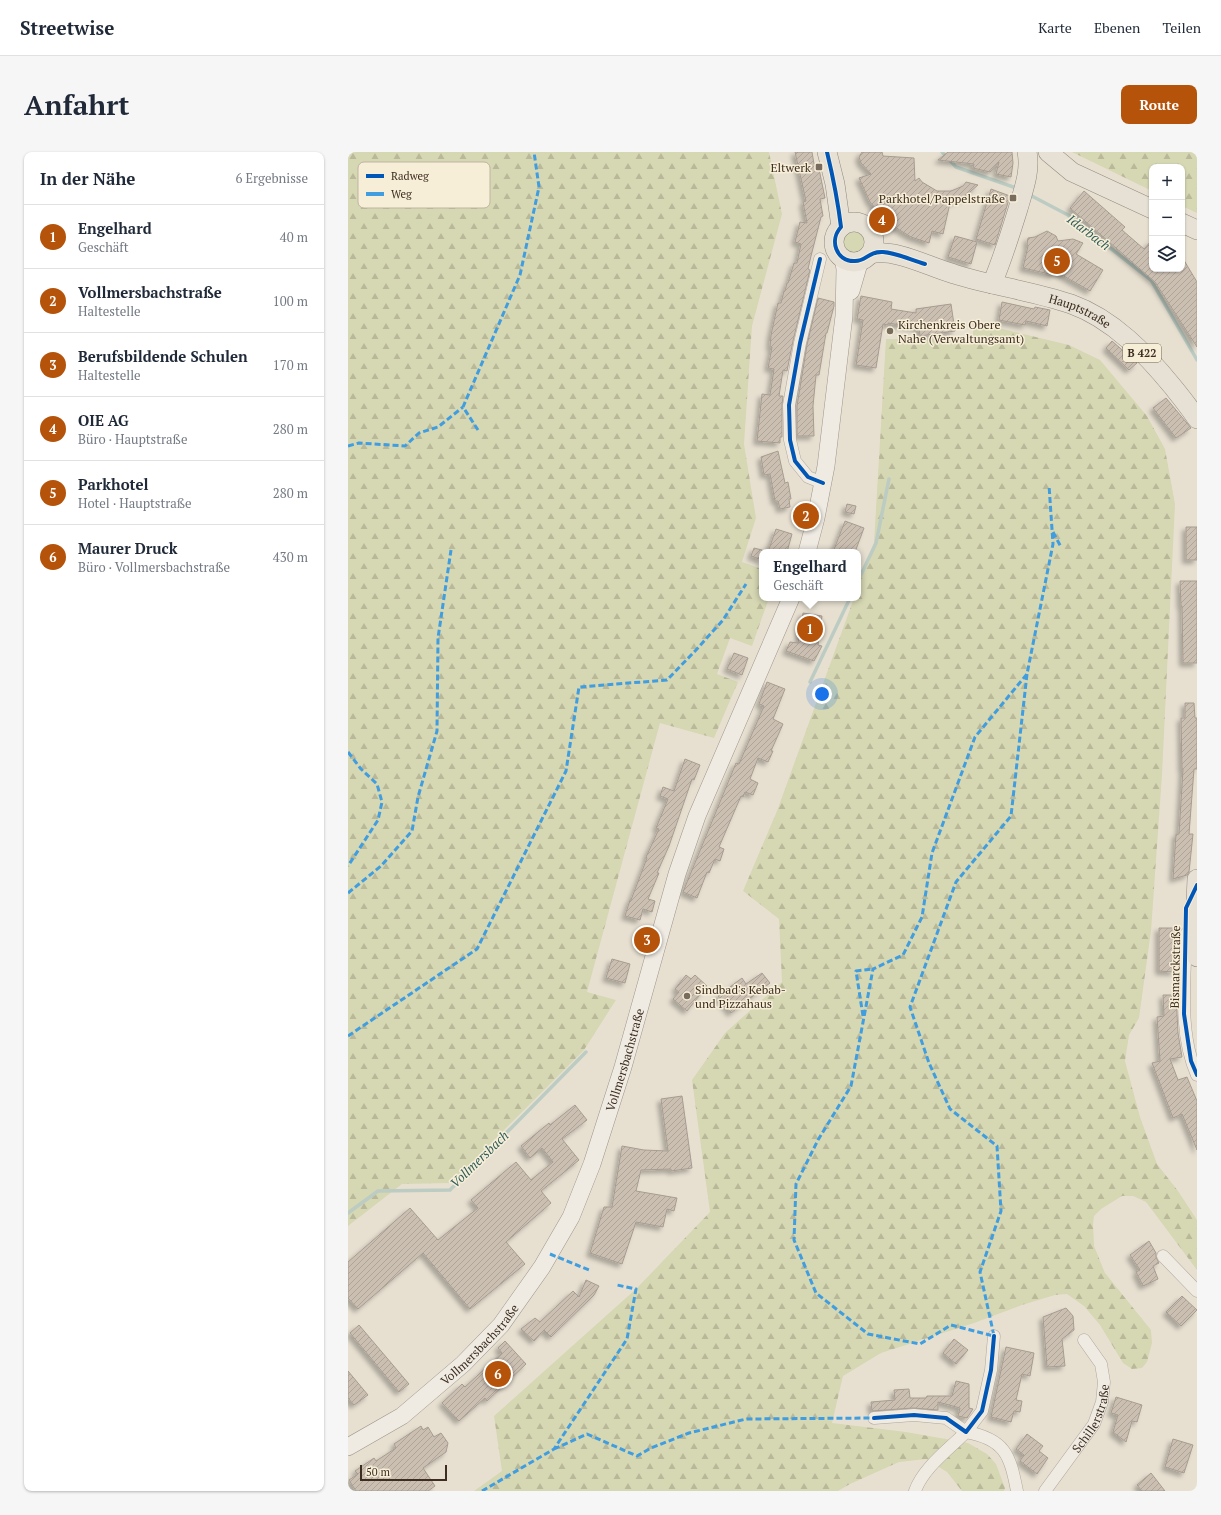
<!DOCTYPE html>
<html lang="de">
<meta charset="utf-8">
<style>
body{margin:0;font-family:"PT Serif",serif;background:#f6f6f7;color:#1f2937}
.controls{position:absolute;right:12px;top:12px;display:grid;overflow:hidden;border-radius:8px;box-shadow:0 1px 3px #0004}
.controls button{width:36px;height:36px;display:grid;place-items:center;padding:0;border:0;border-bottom:1px solid #e0e1e3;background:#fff;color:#1f2937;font:20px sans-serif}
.scale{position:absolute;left:12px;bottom:10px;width:87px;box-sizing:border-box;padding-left:4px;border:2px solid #3d2e20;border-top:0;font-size:11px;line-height:14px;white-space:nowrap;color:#3d2e20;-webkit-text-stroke:3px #f7eed8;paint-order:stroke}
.you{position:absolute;left:474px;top:542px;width:14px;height:14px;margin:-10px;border:3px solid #fff;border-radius:50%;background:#1a73e8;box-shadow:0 0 0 6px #1a73e833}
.badge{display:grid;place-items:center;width:26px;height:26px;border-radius:50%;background:#b45309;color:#fff;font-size:13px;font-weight:700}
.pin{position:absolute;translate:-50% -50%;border:2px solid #fff;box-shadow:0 1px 4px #0006}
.popup{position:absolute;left:411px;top:397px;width:102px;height:52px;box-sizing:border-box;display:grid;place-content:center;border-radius:8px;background:#fff;filter:drop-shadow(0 1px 3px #0005);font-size:13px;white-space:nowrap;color:#747a83}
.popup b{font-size:15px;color:#1f2937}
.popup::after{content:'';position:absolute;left:50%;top:100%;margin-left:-8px;border:8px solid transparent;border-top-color:#fff}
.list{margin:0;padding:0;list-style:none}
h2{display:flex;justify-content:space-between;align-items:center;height:52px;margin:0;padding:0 16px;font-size:17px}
h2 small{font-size:13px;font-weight:400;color:#747a83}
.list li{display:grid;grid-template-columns:26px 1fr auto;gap:12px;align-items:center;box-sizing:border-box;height:64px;padding:0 16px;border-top:1px solid #e0e1e3}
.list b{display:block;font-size:15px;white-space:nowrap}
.list p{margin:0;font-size:13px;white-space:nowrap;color:#747a83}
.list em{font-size:13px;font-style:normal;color:#747a83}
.icon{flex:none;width:22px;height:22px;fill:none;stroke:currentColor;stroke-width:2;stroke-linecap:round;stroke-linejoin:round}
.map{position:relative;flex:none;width:849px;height:1339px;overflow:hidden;border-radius:8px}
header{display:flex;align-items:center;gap:24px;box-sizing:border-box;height:56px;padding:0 20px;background:#fff;border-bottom:1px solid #e0e1e3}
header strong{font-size:19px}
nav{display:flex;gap:22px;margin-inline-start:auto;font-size:14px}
.intro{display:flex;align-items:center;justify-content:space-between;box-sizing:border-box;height:96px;padding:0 24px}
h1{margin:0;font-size:28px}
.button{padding:10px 18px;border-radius:8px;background:#b45309;color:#fff;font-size:14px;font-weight:700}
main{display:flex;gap:24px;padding:0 24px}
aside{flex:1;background:#fff;border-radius:8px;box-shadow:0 1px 3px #0004}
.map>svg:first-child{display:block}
.green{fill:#d6d7b3}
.forest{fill:url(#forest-firs)}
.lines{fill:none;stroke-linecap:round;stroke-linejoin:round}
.stream{stroke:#bcccc2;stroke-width:3.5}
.building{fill:url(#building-hatch);stroke:#a89c90;filter:url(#shadow)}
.minor-casing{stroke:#ada599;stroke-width:13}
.secondary-casing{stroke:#9c958a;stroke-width:18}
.primary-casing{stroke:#928b80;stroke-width:20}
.minor{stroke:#efebe3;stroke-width:12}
.secondary{stroke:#efebe3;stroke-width:17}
.primary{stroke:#e6e1d4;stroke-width:19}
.quiet{stroke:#3f9de0;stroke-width:3;stroke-dasharray:6 3;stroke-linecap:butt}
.cycleway-casing{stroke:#f7eed8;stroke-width:6}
.cycleway{stroke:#0057b8;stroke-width:4}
.poi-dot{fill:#786c5e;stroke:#f7eed8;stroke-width:1.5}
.labels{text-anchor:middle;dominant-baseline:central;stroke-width:3;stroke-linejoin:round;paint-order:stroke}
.shield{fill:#f7eed8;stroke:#756857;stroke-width:1}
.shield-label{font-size:11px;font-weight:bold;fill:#3d2e20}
.poi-label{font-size:12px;fill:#3d2e20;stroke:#f7eed8;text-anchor:end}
.street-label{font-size:12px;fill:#3d2e20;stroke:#f7eed8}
.water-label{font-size:13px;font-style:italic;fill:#2f5d5a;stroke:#f7eed8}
.key{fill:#f7eed8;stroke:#bfb4a1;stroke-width:1}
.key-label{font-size:11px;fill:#3d2e20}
</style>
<header>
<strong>Streetwise</strong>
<nav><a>Karte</a><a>Ebenen</a><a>Teilen</a></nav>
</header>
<div class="intro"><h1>Anfahrt</h1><a class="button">Route</a></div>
<main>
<aside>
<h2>In der Nähe<small>6 Ergebnisse</small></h2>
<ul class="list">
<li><span class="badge">1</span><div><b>Engelhard</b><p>Geschäft</p></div><em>40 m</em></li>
<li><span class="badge">2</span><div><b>Vollmersbachstraße</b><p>Haltestelle</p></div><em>100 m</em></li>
<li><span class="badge">3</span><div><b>Berufsbildende Schulen</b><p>Haltestelle</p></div><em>170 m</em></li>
<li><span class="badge">4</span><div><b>OIE AG</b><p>Büro · Hauptstraße</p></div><em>280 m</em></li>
<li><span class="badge">5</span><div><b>Parkhotel</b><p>Hotel · Hauptstraße</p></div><em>280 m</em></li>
<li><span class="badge">6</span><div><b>Maurer Druck</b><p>Büro · Vollmersbachstraße</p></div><em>430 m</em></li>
</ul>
</aside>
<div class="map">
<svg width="849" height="1339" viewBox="0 0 849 1339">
<defs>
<pattern id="forest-firs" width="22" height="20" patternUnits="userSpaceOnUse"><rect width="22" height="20" fill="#d6d7b3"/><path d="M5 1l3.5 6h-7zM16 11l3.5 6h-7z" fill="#b9b99a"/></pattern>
<pattern id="building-hatch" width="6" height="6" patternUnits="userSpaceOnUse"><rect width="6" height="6" fill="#cbbfb2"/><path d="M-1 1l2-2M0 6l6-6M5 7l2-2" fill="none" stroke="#afa499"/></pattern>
<filter id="shadow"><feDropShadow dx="-3.5" dy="3.5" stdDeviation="2" flood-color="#0004"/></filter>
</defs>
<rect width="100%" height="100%" fill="#e7e0d1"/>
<!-- green -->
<path class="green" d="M495 89a12 12 0 1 1 24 0a12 12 0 1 1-24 0Z"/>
<!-- forest -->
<path class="forest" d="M0 0H421L434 62 404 174 396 292 408 366 394 410 414 417V446H421L404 494 382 486 369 522 390 530 366 586 312 571 239 840 268 848 236 898 103 1031 54 1032 0 1074Z
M724 0H849V61L834 54V15H804V39Z
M625 170 721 193 752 208 799 264 817 297 827 352 814 623 803 779 791 866 781 883 777 909 792 965 809 1012 830 1039 849 1068V1118L798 1050 785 1044H774L753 1057 746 1064 745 1072 746 1094 757 1121 803 1178 804 1191 799 1210 794 1216 784 1217 775 1211 752 1173 736 1154 719 1142 707 1143 674 1153 626 1171 533 1201 495 1224 484 1271 558 1280 620 1291 639 1302 648 1312 657 1336 656 1339H614L599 1320 578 1307 551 1310 502 1332 490 1339H126L154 1319 146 1264 288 1137 362 1060 344 928 377 881 434 830 431 767 395 739 429 659 506 446H510V435L526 391 538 187 625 188Z"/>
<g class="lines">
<!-- stream -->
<path class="stream" d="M594 0 608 15 671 37
M680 42 720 63 803 128 849 208
M510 429 528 391 541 327
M462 530 502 446
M0 1061 30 1039 102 1038 238 900"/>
</g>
<!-- building -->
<path class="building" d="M447 0H464L466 12H470L477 46 472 47 475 64 473 65 463 104 460 117 462 118 445 189 439 219 435 218 431 244H435L434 253V285H432V291L409 289 414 242 422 243 426 217 420 216 424 195H422L423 183 430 151H433L436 139H437L439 131H440L446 111H449L453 92 447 90 452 70 459 71 455 50 458 49Z
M514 0H534L535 4 566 6 567 29 571 26 574 30 589 39H603L615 34 618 30 630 33 615 46 602 51 595 82 584 79 581 91 563 85 550 77 533 63 522 50 511 26 523 22 513 11 511 5Z
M600 0H664L665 11 663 25 648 22 651 10 642 20 625 16 626 12 590 8Z
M643 37 662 44 647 93 628 87Z
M736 39 777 75 774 78 796 97 804 88V117H834V105L849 130V195L807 130 722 56Z
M699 79 708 84 710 89 725 87 735 91 728 102 755 118 742 139 707 119 706 123 675 116 680 94 679 92 680 86 687 85Z
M607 84 629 90 623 112 600 105Z
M513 144 544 150 543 157 568 161V157L603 152 607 179 572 184 571 176 540 171V173L535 172 528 216 508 213 515 168 509 167Z
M470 146 486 150V154L479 181H478L471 223H468L465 254 466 284H449V254L459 193Z
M654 150 686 157 687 155 702 158 699 174 678 169 677 173 651 168Z
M764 189 789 211 781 218 758 196Z
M818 246 843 276 828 286 805 256Z
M430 299 437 331 440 330 443 347H441L442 355 432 357 430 349H427L422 322 416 323 413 305Z
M499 352 508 354 506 362 497 360Z
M497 369 516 376 507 400H485Z
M838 375H849V408H838Z
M428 377 444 382 439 400H420Z
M406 396 414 398V408L403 404Z
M832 429H849V511H835L834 454H833Z
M455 461 474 464 470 493 474 494 466 509 438 499 442 490 450 491Z
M386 501 400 506 394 523 379 517Z
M419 530 437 537 425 567 435 572 423 599H425L420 610 410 606 402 627 410 631 405 643 397 640 395 645 393 644 371 695 376 697 372 709 367 707 361 721 359 720 349 746 335 740 388 611 391 612 416 554 411 552Z
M837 551H846L847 566H849V617H846L841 682H845L841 720 839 723 825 727 828 682H831L835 617H834L833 566H837Z
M337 607 352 613 346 628 344 627 321 694 309 721H311L300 747 307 749 304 760 295 757 292 768 277 764 282 748H283L299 706 298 705 311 677 308 676 320 647 312 644 315 635 326 639Z
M811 776H826V820L811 819Z
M264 807 282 812 277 831 258 826Z
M414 821 422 831 383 861 370 844 394 826 398 832Z
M338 823 343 827 347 823 359 834 339 859 325 847 331 840 327 837Z
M815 843H828L830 881 834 905 822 907 830 928 839 925 849 949V998L834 962 825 966 804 911 812 909 809 865 816 864Z
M334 944 344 1016 323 1019V1017L293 1018 288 1039 329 1046 326 1059 319 1057 315 1075 288 1070 274 1112 242 1101 256 1055H264L274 994 296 998 320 999 313 947Z
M227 953 239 968 214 987 231 1008 193 1039 203 1051 158 1090 177 1112 122 1157 75 1101 10 1157 0 1146V1110L62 1056 90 1088 130 1056 123 1048 168 1010 183 1028 205 1010 194 996 182 1006 173 994 201 971 202 973Z
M801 1089 808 1101V1105L811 1111 805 1114 810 1127 795 1134 788 1120 792 1118 782 1103Z
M238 1128 251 1134 246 1143 203 1185 196 1178 186 1189 173 1177 187 1166 192 1170 225 1139 231 1145Z
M834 1144 849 1158 833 1174 818 1160Z
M718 1156 725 1164 726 1178 714 1187 717 1214 699 1215 695 1165Z
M11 1173 61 1232 51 1240 2 1181Z
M606 1187 620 1198 608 1212 595 1201Z
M157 1189 178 1212 139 1249 137 1246 111 1269 94 1251 114 1232 117 1235 154 1201 150 1196Z
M658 1195 686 1201 682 1224 674 1222 668 1248 674 1249 672 1260 666 1259 663 1270 643 1265Z
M0 1219 20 1243 6 1253 0 1246Z
M608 1229 621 1232V1256L625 1257 619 1266 610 1264 612 1256 590 1250V1258L565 1256 524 1259 523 1250 547 1248 546 1238 561 1237 562 1246H578L579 1244H604Z
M768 1245 794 1253 789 1270 784 1269 778 1290 765 1280 770 1263 763 1261Z
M73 1274 75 1278 80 1275 86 1285 93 1281 100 1291 98 1300 75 1316 87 1334 80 1339H8L1 1328 10 1322 7 1319 26 1306 28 1309 48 1296 46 1292Z
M679 1282 695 1294 691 1299 700 1306 689 1322 672 1309 676 1303 668 1297Z
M825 1287 845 1293 836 1321 817 1315Z
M803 1321 817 1339H794L789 1333Z"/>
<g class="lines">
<defs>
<g id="minor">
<path d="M472 107 452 191 441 253 442 288 447 309 460 325 475 331"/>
<path d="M838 782C837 828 830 880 849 923"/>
<path d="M815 1104 849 1139"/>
<path d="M526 1266 566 1263 598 1266 618 1280 634 1259 643 1218 646 1184"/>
<path d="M567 1339C575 1316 601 1297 618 1280 657 1287 662 1303 669 1339"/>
<path id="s1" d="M697 1339 746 1272 754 1250 756 1230 753 1212 736 1188"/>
</g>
<g id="secondary">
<path d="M503 139 512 108"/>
<path d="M459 400 468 366 478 314 496 164 497 117 495 106"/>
<path id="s2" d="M0 1295 54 1264 115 1212 153 1173 194 1115 223 1065 244 1012 275 915 329 722 349 664 443 446"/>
</g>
<g id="primary">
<path d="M479 0 487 32 493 75"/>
<path d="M700 0 724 20 804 57"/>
<circle cx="506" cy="90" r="20"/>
<path d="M834 71 849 78"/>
<path id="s3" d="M522 102C548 96 581 115 606 122 644 134 685 139 723 152 765 167 798 202 825 235 833 245 842 256 849 267"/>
<path d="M644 132C654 108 662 83 670 57 675 39 683 19 679 0"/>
<path d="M849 727 846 792 849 805"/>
</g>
</defs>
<!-- minor casing -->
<use href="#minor" class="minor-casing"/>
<!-- secondary casing -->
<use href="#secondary" class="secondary-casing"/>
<!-- primary casing -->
<use href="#primary" class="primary-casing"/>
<!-- minor -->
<use href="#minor" class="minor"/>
<!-- secondary -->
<use href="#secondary" class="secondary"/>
<!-- primary -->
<use href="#primary" class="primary"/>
<!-- quiet -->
<path class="quiet" d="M130 278 115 255 172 123 191 35 186 0
M0 294 11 291 57 294 71 281 90 275 115 255
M705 380 713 395
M679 522 663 664 608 730 562 855 581 911 602 957 649 994 653 1059 632 1120 646 1184 603 1173 572 1192 520 1182 468 1141 446 1088 448 1032 470 988 503 934 525 817 555 803 574 765 584 701 627 585 679 522 705 392 701 333
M0 600 13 617 29 632 34 650 30 668 0 714
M0 741 33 714 64 679 70 645 89 579 90 486 103 398
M515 864 508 819 525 817
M0 884 129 797 218 619 231 535 319 528 348 498 375 468 398 432
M202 1102 241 1118
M206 1297 239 1282 289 1304 303 1296 341 1281 398 1267 526 1266
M134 1339 206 1297 279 1187 288 1137 269 1133"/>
<defs>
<path id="cycleway" d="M479 0C485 25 490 50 493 75 481 88 488 109 506 109 518 110 520 99 535 100 549 101 563 108 577 112
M472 107 452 191 441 253 442 288 447 309 460 325 475 331
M849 733 838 756 836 862 843 909 849 923
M526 1266 566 1263 598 1266 618 1280 634 1259 643 1218 646 1184"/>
</defs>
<!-- cycleway casing -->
<use href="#cycleway" class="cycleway-casing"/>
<!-- cycleway -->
<use href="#cycleway" class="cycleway"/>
</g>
<!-- markers -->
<g class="poi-dot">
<rect x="467" y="11" width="8" height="8" rx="2"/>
<rect x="661" y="42" width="8" height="8" rx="2"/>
<circle cx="542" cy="179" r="4"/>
<circle cx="339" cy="844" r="4"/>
</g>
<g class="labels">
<!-- shield labels -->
<rect class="shield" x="775" y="192" width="38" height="18" rx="3"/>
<g class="shield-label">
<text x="794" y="201">B 422</text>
</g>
<!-- poi labels -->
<g class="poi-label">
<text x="463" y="15">Eltwerk</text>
<text x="657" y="46">Parkhotel/Pappelstraße</text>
<text x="550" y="172" text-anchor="start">Kirchenkreis Obere<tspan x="550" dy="14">Nahe (Verwaltungsamt)</tspan></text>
<text x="347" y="837" text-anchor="start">Sindbad's Kebab-<tspan x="347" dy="14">und Pizzahaus</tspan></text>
</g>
<!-- street labels -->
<g class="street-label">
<text stroke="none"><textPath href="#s3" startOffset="219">Hauptstraße</textPath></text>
<text transform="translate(827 815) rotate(-89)">Bismarckstraße</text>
<text stroke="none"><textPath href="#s2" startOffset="492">Vollmersbachstraße</textPath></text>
<text stroke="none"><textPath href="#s2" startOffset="168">Vollmersbachstraße</textPath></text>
<text stroke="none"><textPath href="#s1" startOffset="87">Schillerstraße</textPath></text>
</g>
<!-- water labels -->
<g class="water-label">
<text transform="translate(741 80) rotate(37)">Idarbach</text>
<text transform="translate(131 1007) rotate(-44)">Vollmersbach</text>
</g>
</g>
<!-- legend -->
<rect x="10" y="10" width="132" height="46" rx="6" class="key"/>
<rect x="18" y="22" width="18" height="4" fill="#0057b8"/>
<rect x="18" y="40" width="18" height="4" fill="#3f9de0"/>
<g class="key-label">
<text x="43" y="28">Radweg</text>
<text x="43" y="46">Weg</text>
</g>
</svg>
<div class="controls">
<button>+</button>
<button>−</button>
<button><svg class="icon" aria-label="layers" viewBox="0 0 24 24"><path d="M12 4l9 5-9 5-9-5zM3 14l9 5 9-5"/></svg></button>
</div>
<div class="scale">50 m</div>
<div class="you"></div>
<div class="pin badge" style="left:462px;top:477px">1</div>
<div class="popup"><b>Engelhard</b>Geschäft</div>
<div class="pin badge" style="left:458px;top:364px">2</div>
<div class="pin badge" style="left:299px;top:788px">3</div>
<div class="pin badge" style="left:534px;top:68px">4</div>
<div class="pin badge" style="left:709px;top:109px">5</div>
<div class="pin badge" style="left:150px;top:1222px">6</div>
</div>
</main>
